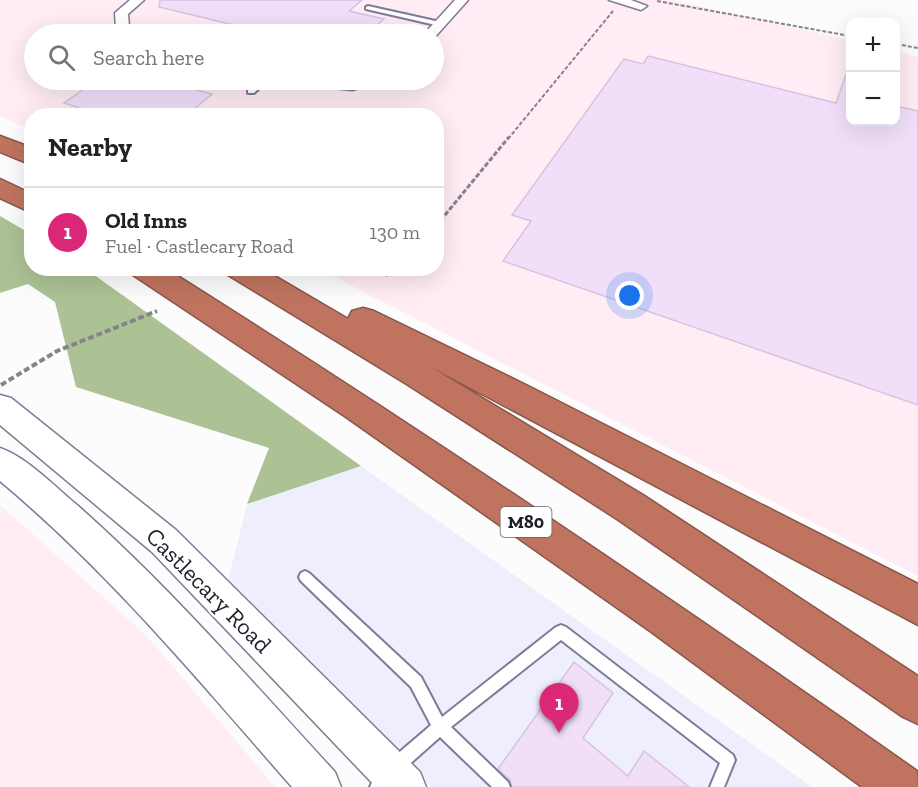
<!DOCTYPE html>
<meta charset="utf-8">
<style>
body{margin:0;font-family:"Zilla Slab",serif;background:#f6f6f6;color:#222}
.controls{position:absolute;right:18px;top:18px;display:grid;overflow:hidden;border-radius:12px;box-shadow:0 6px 24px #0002}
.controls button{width:54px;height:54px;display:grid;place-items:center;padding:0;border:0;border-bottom:2px solid #e0e0e0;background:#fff;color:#222;font:30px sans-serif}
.you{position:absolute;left:630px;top:296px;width:21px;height:21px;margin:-15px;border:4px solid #fff;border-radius:50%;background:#1a73e8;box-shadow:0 0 0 9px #1a73e833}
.badge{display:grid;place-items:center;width:39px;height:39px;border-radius:50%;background:#db2777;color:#fff;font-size:20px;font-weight:700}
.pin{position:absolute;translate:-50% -50px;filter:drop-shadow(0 2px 3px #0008)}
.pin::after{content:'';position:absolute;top:32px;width:21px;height:18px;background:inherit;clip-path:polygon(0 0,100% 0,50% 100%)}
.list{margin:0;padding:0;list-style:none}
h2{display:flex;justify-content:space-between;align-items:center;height:78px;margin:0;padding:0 24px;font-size:26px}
h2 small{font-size:20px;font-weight:400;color:#767676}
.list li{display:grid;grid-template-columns:39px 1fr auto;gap:18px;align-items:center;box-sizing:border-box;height:90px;padding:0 24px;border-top:2px solid #e0e0e0}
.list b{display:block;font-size:22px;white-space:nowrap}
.list p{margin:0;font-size:20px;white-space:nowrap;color:#767676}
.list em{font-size:20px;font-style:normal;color:#767676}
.icon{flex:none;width:33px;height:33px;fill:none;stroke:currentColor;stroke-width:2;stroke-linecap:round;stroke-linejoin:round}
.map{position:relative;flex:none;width:918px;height:787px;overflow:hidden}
.search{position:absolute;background:#fff;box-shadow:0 6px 24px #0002;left:24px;top:24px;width:420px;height:66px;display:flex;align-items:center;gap:15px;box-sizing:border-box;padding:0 21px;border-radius:33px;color:#767676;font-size:22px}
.panel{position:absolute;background:#fff;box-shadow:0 6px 24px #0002;left:24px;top:108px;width:420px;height:168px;border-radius:24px}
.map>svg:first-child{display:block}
.built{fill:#efeefd}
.industrial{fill:#ffecf5;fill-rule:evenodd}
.forest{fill:#acc294}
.building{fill:#f1dffa;stroke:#d6c4df;stroke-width:1.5}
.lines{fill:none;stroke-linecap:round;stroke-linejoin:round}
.lane-casing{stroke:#7f7b96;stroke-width:4}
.street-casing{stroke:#7f7b96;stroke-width:3}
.secondary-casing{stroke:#7f7b96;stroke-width:3}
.highway-casing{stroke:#88564c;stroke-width:3}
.path-far2{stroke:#85848a;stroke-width:2;stroke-dasharray:4 2;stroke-linecap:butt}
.path-far1{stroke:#85848a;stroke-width:3;stroke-dasharray:5 2;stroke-linecap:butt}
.path{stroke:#85848a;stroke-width:4;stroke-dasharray:6 3;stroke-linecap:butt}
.lane{fill:#fff;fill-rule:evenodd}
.street{fill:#fff;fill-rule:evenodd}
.secondary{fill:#fff;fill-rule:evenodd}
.highway{fill:#c0745f;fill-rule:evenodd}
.labels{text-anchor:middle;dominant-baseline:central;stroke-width:4.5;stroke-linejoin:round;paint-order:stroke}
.shield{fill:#fff;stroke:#636269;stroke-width:1.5}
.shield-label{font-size:18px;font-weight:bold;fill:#201e29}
.near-street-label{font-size:24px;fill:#201e29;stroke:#fff}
</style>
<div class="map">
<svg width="918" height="787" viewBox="0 0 918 787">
<rect width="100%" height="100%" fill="#fcfcfc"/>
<!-- built -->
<path class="built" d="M361 466 812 787H431L227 585 247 504Z"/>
<!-- industrial -->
<path class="industrial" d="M0 0H673L850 40V122H896V51L918 57V576L319 269 436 268V116H32L31 130 0 116ZM34 34H434V80H34Z
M0 505 147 636 275 787H0Z"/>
<!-- forest -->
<path class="forest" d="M0 216 31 234 32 268 86 269 361 466 247 504 269 448 76 387 55 302 28 284 0 293Z"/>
<!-- building -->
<path class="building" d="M160 0H362L349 11 384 19 367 34H271L159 7Z
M648 56 836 103 848 69H850V122H896V106L918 111V405L503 261 531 221 512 215 624 59 643 64Z
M97 80H160L212 94 186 116H104L64 103Z
M574 662 613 693 583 738 628 776 644 751 689 787H512L510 780 498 769Z"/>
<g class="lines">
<defs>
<path id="lane" d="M368 6 440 22 443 24 440 26 366 9V7Z
M260 80H268L254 93H248V89Z
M305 571 309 573 421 677 442 717 556 627 561 625 566 627 733 755 735 760 724 787H710L720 763 561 640 451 727 508 782 510 787H492L440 737 395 777 387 787H370C378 767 415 740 431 725L411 687 301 581 299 577 301 573Z"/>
<path id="street" d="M130 0H144L128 14 129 26 142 34H126L116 28 115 13Z
M455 0H468L435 37 424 34Z
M609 0H631L647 6 641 10Z
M287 80H381L379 83 352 90 294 84Z"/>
<path id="secondary" d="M0 395 11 398 176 530 420 772 426 787H376L152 552 0 425Z
M0 448C28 458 54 486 77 505 170 587 251 681 335 772L341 787H292C199 681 109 572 0 481Z"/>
<path id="highway" d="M0 136 32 148V165L0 152Z
M0 179 32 194V213L0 198Z
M129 268H165C421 429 670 597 917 771L918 787H862L650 631 346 417 133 275Z
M224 268H261L348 319 352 311 363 308 374 311 528 386 918 584V625L429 366 643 495 918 676V724L903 717 617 519 405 383 228 275Z"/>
</defs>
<!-- lane casing -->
<use href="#lane" class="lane-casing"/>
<!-- street casing -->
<use href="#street" class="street-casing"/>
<!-- secondary casing -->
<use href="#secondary" class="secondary-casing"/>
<!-- highway casing -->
<use href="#highway" class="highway-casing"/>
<!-- path-far2 -->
<path class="path-far2" d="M657 1 850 36
M896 44 918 48
M508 139 613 11"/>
<!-- path-far1 -->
<path class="path-far1" d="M436 226 509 137
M362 268 387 275 402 268"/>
<!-- path -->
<path class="path" d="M1 385 57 351 157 311"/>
<!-- lane -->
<use href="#lane" class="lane"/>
<!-- street -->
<use href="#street" class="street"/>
<!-- secondary -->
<use href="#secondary" class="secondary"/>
<!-- highway -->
<use href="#highway" class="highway"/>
</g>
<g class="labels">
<!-- shield labels -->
<rect class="shield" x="500.5" y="507" width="51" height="30" rx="4.5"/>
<g class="shield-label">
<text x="526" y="522">M80</text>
</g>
<!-- near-street labels -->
<g class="near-street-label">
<text transform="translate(209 590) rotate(45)">Castlecary Road</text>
</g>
</g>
</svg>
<div class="controls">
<button>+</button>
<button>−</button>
</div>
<div class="you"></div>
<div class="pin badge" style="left:559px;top:733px">1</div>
<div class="search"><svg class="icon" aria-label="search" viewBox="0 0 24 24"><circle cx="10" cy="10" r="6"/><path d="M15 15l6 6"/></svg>Search here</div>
<section class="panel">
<h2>Nearby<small></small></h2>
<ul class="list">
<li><span class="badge">1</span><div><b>Old Inns</b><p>Fuel · Castlecary Road</p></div><em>130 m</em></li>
</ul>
</section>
</div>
